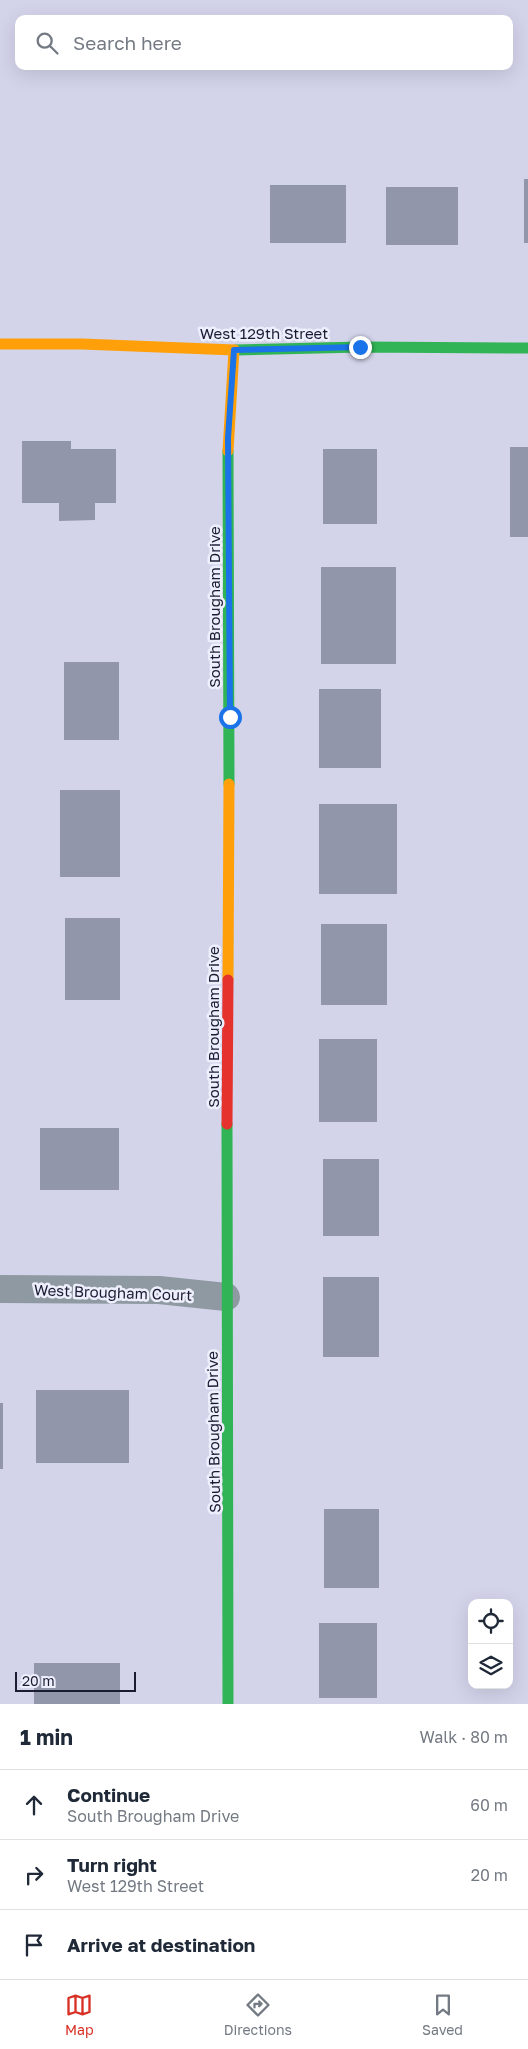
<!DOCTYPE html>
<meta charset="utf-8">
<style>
body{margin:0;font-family:"Golos Text",sans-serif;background:#f6f6f7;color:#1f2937}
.controls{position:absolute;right:15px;bottom:15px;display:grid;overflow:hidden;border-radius:10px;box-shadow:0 5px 20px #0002}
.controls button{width:45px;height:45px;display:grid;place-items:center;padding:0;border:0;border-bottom:1px solid #e0e1e3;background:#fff;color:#1f2937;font:25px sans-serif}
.scale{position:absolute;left:15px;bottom:12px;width:121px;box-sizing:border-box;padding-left:5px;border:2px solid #1b1b33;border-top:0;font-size:14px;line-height:18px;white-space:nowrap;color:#1b1b33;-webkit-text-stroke:4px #eeeffd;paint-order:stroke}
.stop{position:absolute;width:15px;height:15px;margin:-11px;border:4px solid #1a73e8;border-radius:50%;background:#fff}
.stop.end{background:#1a73e8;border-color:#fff;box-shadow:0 1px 5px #0008}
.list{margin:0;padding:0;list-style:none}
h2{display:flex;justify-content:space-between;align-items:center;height:65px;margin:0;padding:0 20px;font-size:21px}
h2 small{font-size:16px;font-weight:400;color:#747a83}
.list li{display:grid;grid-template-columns:32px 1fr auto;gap:15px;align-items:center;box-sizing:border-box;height:70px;padding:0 20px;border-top:1px solid #e0e1e3}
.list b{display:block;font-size:19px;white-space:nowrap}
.list p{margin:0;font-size:16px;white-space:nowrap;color:#747a83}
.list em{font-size:16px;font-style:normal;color:#747a83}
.icon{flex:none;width:28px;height:28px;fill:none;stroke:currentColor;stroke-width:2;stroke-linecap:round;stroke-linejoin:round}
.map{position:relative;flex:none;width:528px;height:1704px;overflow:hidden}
.search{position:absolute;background:#fff;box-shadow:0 5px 20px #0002;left:15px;right:15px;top:15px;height:55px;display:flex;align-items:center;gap:12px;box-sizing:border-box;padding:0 18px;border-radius:10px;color:#747a83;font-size:19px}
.sheet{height:275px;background:#fff}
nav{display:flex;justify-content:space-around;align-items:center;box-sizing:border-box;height:70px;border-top:1px solid #e0e1e3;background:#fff;font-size:14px;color:#747a83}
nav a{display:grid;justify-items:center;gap:2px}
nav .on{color:#d93025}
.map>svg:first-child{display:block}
.building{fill:#9196ab}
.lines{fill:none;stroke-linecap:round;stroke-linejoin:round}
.street{stroke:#8f99a1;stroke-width:28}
.fast{stroke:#30b455;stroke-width:11}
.slow{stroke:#ff9f0a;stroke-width:11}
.jam{stroke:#e5322d;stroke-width:11}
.route{stroke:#1a73e8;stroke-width:6}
.labels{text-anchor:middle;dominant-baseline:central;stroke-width:5;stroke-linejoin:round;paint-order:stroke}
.street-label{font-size:15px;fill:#1b1b33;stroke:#eeeffd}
</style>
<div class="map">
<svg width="528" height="1704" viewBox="0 0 528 1704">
<rect width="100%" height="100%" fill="#d3d4ea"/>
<!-- building -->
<path class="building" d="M524 179H528V243H524Z
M270 185H346V243H270Z
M386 187H458V245H386Z
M22 441H71V449H116V503H95V520L59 521V503H22Z
M510 447H528V537H510Z
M323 449H377V524H323Z
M321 567H396V664H321Z
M64 662H119V740H64Z
M319 689H381V768H319Z
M60 790H120V877H60Z
M319 804H397V894H319Z
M65 918H120V1000H65Z
M321 924H387V1005H321Z
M319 1039H377V1122H319Z
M40 1128H119V1190H40Z
M323 1159H379V1236H323Z
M323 1277H379V1357H323Z
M36 1390H129V1463H36Z
M0 1403H3V1469H0Z
M324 1509H379V1588H324Z
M319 1623H377V1698H319Z
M34 1663H120V1704H34Z"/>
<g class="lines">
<!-- street -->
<path class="street" d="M0 1289 159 1290 226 1297"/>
<!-- fast -->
<path class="fast" d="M235 350 361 347 528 348
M228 451 229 784
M227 1124 228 1704"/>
<!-- slow -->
<path class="slow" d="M0 344H82L235 350
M228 451 234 350
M228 980 229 784"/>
<!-- jam -->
<path class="jam" d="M227 1124 228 980"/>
</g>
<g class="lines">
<!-- route -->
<path class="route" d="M230 717 228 438 234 350 360 347"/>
</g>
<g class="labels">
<!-- street labels -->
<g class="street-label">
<text x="264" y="333">West 129th Street</text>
<text transform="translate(214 607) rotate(-90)">South Brougham Drive</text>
<text transform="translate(213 1027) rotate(-90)">South Brougham Drive</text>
<text transform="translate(113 1292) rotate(2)">West Brougham Court</text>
<text transform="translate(213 1432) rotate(-91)">South Brougham Drive</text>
</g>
</g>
</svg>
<div class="controls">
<button><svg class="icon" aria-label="locate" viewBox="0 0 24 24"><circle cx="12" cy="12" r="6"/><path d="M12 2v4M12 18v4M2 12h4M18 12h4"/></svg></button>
<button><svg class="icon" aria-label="layers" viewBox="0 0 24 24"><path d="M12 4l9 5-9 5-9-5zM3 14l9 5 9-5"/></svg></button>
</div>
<div class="scale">20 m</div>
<div class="stop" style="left:230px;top:717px"></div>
<div class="stop end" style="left:360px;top:347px"></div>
<div class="search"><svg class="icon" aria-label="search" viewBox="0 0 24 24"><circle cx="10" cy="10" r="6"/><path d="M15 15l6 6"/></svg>Search here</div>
</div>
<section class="sheet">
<h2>1 min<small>Walk · 80 m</small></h2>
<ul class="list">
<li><svg class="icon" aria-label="ahead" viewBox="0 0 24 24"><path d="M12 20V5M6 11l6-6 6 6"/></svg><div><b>Continue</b><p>South Brougham Drive</p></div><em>60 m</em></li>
<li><svg class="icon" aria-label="right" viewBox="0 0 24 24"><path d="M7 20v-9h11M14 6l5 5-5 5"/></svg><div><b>Turn right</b><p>West 129th Street</p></div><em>20 m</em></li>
<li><svg class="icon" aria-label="arrive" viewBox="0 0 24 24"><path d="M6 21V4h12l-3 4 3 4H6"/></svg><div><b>Arrive at destination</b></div></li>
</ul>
</section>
<nav>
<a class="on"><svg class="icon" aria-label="map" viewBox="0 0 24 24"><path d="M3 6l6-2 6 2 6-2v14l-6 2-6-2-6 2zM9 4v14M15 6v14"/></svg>Map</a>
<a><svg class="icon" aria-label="directions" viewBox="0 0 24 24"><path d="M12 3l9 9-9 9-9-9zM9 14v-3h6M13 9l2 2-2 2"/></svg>Directions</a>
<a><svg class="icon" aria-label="saved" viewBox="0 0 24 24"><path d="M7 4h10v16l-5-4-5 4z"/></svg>Saved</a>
</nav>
